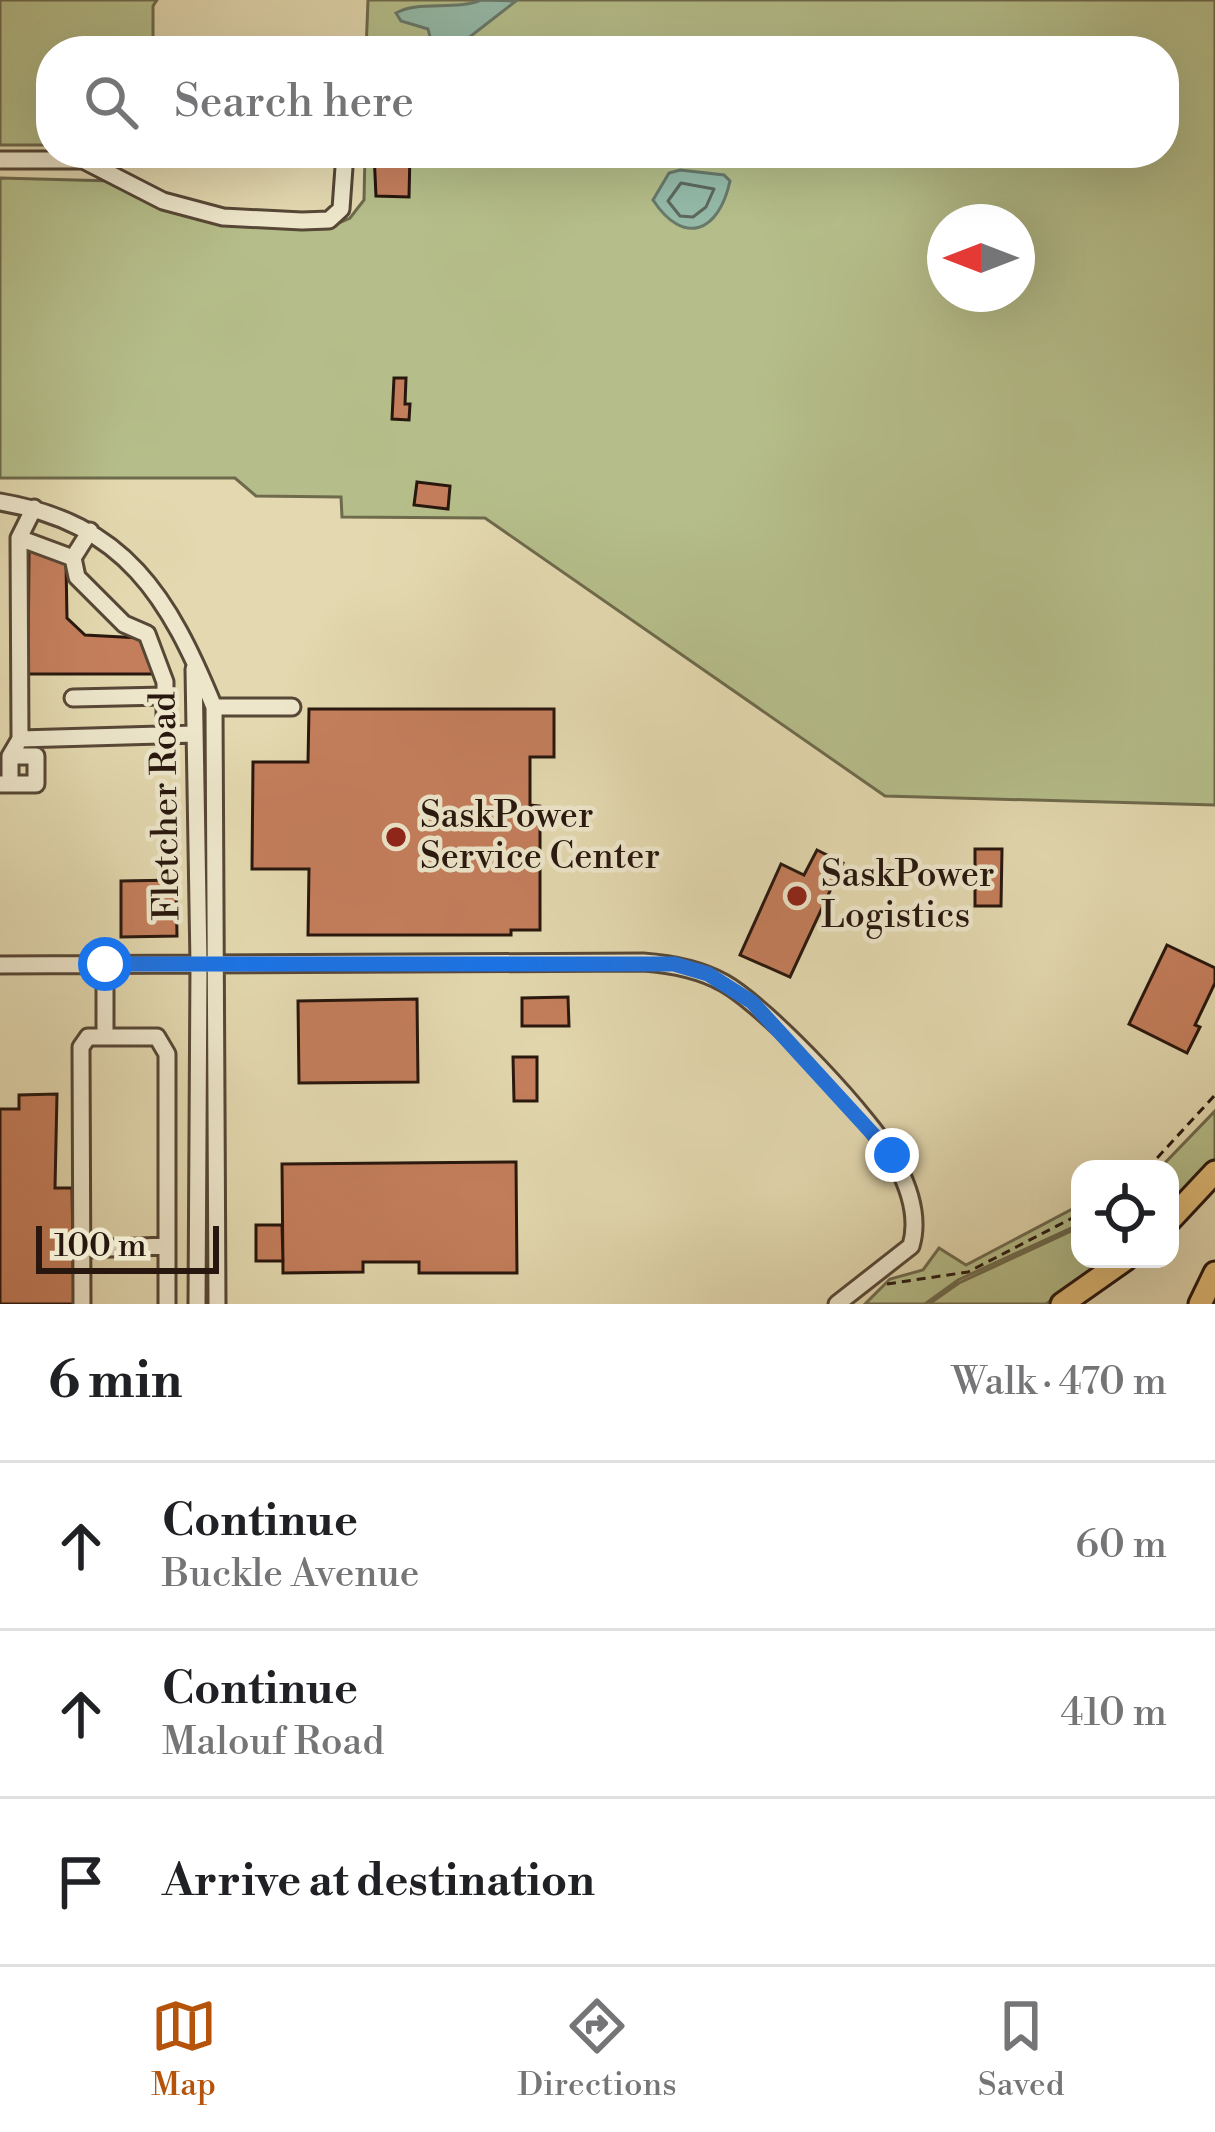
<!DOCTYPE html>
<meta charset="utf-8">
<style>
body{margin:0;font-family:"Libre Bodoni",serif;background:#f6f6f6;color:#202124}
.controls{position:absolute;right:36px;bottom:36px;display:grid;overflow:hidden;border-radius:24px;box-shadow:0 12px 48px #0002}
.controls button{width:108px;height:108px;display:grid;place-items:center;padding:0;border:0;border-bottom:3px solid #e0e0e0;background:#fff;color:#202124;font:60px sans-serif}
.compass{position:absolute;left:927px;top:204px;width:108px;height:108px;border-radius:50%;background:#fff;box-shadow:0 12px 48px #0002;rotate:270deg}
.scale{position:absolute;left:36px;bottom:30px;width:183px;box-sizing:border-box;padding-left:12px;border:6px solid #28170e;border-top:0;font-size:33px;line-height:42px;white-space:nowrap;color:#28170e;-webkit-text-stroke:9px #ede6cb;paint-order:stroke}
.stop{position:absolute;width:36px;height:36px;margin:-27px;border:9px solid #1a73e8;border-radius:50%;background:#fff}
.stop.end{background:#1a73e8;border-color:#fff;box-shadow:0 3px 12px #0008}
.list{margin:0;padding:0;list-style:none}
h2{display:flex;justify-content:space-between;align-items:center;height:156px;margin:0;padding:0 48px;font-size:51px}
h2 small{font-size:39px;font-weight:400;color:#757577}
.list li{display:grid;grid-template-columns:78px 1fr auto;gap:36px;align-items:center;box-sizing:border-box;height:168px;padding:0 48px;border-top:3px solid #e0e0e0}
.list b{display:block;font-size:45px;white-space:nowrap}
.list p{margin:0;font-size:39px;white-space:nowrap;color:#757577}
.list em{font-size:39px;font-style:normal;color:#757577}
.icon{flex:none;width:66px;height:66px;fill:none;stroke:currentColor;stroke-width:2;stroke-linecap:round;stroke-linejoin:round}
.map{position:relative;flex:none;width:1215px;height:1304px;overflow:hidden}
.search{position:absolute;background:#fff;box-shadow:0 12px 48px #0002;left:36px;right:36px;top:36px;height:132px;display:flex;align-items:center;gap:30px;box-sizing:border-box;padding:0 42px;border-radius:48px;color:#757577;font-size:45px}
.sheet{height:660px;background:#fff}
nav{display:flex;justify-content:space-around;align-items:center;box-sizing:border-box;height:168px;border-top:3px solid #e0e0e0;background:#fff;font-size:33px;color:#757577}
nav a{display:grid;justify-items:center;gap:6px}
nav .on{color:#b45309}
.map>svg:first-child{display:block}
.green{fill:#b5be8a;stroke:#6e6a4c;stroke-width:3;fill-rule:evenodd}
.water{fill:#95baa8;stroke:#69796a;stroke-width:3}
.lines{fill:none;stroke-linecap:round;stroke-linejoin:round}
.shore{stroke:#5e685b;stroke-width:3}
.building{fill:#c47e5c;stroke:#28170e;stroke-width:3}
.minor-casing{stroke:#574736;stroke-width:21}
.highway-casing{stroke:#28170e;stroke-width:27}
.path{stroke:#28170e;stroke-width:3;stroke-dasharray:9 6;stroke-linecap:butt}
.minor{stroke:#ede6cb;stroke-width:15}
.highway{stroke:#e2bc78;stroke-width:21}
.route{stroke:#1a73e8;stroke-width:15}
.poi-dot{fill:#8f2418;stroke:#ede6cb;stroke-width:4.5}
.labels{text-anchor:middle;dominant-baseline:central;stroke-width:9;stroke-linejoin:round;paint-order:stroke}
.street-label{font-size:36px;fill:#28170e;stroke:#ede6cb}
.poi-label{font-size:36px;fill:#28170e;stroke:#ede6cb;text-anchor:start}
</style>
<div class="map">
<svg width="1215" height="1304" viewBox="0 0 1215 1304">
<rect width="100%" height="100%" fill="#e3d8af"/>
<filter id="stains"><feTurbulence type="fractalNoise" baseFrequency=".00167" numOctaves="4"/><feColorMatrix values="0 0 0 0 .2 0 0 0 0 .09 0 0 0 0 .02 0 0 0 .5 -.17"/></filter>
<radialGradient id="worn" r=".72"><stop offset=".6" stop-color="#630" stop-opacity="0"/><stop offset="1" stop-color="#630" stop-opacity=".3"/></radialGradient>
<!-- green -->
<path class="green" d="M0 0H157L153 6V51H51V145H0Z
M368 0H1215V805L885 796 485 518 342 517 341 497 256 496 235 478H0V178L113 181 160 206 211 222 330 227 350 218 364 200 365 153H1164V51H366ZM945 222H1017V294H945Z
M1215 1111V1159L1170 1205V1169H1159Z
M1080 1205V1224L958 1280 925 1304H865L890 1279 923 1270 939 1248 966 1265Z
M1080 1227V1259H1109L1046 1304H929L959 1283Z"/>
<!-- water -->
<path class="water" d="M481 0 516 1 467 39 461 51H421L431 41 428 29 401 21 396 13C418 0 455 11 481 0Z
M680 170 724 175 730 181C719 232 684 247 653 200L669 173Z"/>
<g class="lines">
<!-- shore -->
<path class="shore" d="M681 183 714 189 706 207 693 217 680 216 668 201Z"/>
</g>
<!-- building -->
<path class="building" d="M374 153H410L409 197 376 196Z
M394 378H406L405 404H410L409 420 392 419Z
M417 482 450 486 448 509 414 505Z
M29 548 66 562 67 618 85 635 140 638 154 674H28Z
M309 709H554V757H530V805L540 806V930H511V935H308L309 869H252L253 762H308Z
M975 849H1002L1001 906H975Z
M817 850 843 863 790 977 740 955 781 864 804 875Z
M176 880 177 936 121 937V881Z
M1167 945 1215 968V983L1195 1025 1200 1027 1187 1053 1129 1024Z
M568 997 569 1026H522V998Z
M417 999 418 1082 299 1083 298 1001Z
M513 1057H537V1101H514Z
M57 1094 55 1188H72L74 1304H0V1109H19V1095Z
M516 1162 517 1273H419V1262H363V1272L283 1273 282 1164Z
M256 1225H282L283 1261H256Z"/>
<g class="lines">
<defs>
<path id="minor" d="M0 160H83L99 153
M83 160 163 201 223 217 302 221 329 220 341 209 345 153
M0 502C125 523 169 597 214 707L217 1304
M19 538 73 558
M194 669 199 964 197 1304
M73 698 165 696V682L147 634 124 624 77 577 73 558 90 531
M214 707H292
M165 734V696
M20 739 195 734
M0 784H10V756L20 739 19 538 34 508
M10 784H36V756H10
M0 965 643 962C672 964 699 969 724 983 767 1007 875 1121 897 1165 910 1190 919 1219 911 1246L837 1304
M105 1036V964
M82 1249 167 1246
M82 1304 81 1047 88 1037H157L167 1054V1304"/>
<path id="highway" d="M1170 1220 1215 1172
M1062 1304 1126 1259
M1200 1304 1215 1273"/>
</defs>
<!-- minor casing -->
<use href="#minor" class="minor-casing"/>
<!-- highway casing -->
<use href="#highway" class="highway-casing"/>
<!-- path -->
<path class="path" d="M1147 1169 1215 1095
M887 1284 968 1272 1080 1214"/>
<!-- minor -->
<use href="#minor" class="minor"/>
<!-- highway -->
<use href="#highway" class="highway"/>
</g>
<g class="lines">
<!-- route -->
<path class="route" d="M105 964H674L708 974 752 1002 892 1155"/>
</g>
<!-- markers -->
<g class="poi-dot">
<circle cx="396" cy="837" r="12"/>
<circle cx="797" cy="896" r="12"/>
</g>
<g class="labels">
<!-- street labels -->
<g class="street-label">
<text transform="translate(166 806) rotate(-91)">Fletcher Road</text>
</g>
<!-- poi labels -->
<g class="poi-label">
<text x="420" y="816">SaskPower<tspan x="420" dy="41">Service Center</tspan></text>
<text x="821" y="875">SaskPower<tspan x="821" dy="41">Logistics</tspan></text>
</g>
</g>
<rect width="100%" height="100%" filter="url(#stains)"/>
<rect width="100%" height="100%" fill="url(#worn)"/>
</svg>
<div class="controls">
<button><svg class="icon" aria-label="locate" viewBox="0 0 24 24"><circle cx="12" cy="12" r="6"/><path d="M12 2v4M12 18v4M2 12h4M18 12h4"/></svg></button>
</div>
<svg class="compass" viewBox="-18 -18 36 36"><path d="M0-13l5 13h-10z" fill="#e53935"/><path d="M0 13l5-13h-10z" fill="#757577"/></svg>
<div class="scale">100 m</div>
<div class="stop" style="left:105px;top:964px"></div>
<div class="stop end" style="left:892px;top:1155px"></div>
<div class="search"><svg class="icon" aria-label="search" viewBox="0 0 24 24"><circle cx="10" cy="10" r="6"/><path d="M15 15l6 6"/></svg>Search here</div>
</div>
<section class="sheet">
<h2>6 min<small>Walk · 470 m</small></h2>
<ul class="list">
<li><svg class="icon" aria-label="ahead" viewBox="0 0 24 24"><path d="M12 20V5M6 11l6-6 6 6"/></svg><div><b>Continue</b><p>Buckle Avenue</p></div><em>60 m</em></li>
<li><svg class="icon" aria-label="ahead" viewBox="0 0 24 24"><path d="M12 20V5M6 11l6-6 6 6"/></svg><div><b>Continue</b><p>Malouf Road</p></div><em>410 m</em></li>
<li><svg class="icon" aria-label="arrive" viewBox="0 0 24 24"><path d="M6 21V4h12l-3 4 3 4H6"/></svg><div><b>Arrive at destination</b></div></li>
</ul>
</section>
<nav>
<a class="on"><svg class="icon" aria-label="map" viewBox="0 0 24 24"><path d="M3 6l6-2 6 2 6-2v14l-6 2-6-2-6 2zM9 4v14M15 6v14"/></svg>Map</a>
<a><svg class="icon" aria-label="directions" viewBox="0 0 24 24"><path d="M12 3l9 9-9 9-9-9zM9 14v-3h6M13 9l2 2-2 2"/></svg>Directions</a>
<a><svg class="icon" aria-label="saved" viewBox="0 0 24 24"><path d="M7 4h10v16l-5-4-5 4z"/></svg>Saved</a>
</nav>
